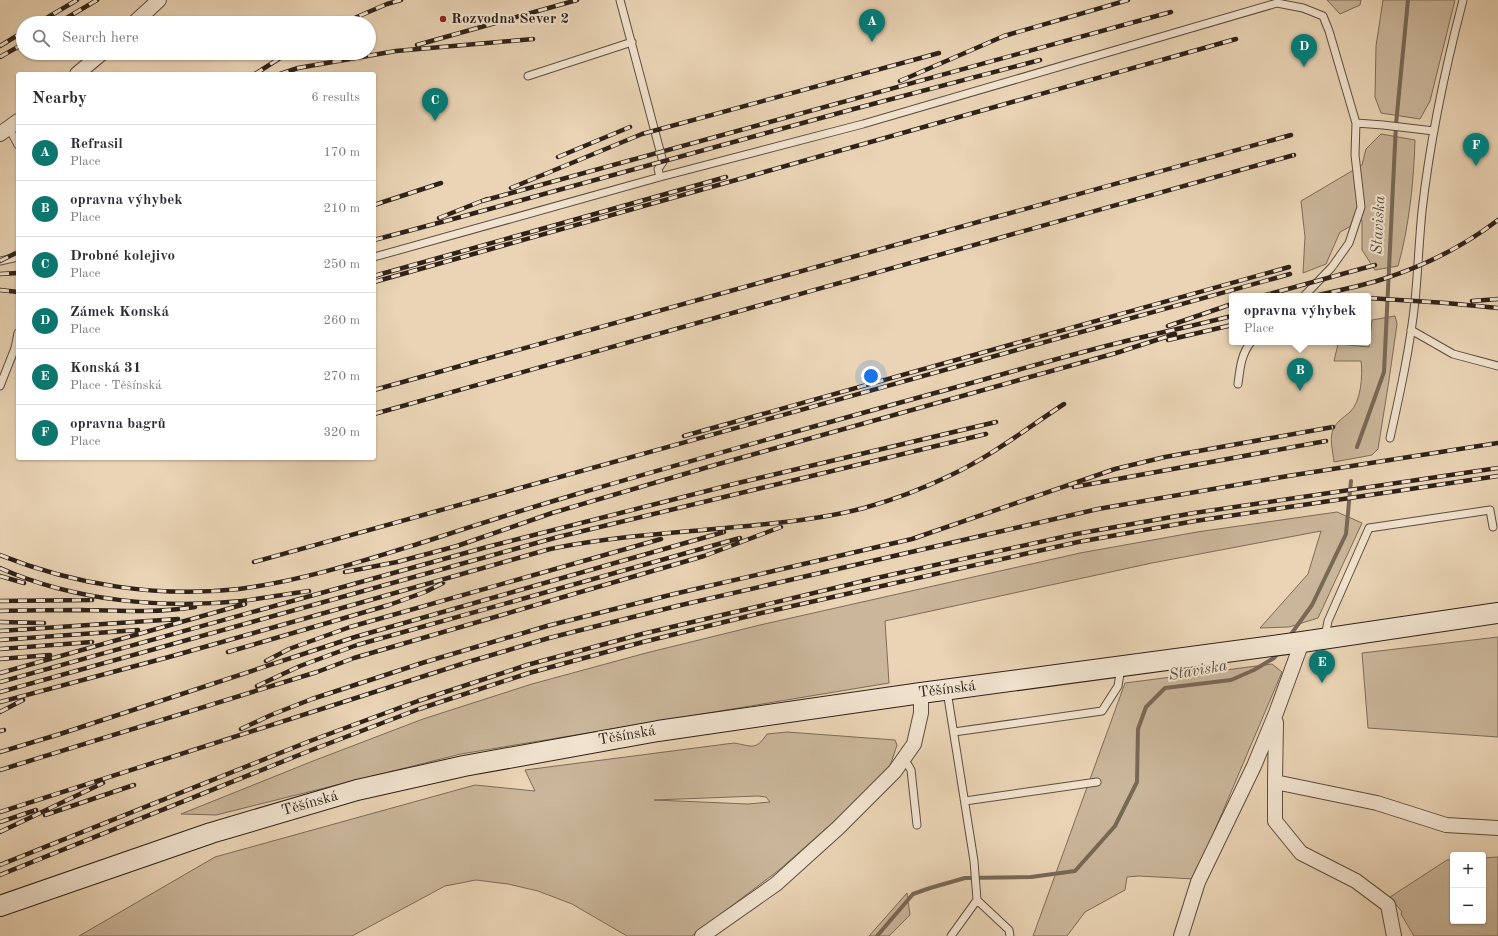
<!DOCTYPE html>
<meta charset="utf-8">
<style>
body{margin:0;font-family:"Old Standard TT",serif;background:#f2f2f3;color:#2b2b33}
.controls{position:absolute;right:12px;bottom:12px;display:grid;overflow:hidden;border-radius:4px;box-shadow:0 1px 3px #0004}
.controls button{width:36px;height:36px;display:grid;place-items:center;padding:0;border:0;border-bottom:1px solid #e1e1e2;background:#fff;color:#2b2b33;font:20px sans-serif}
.you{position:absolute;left:871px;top:376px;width:14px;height:14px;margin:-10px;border:3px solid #fff;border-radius:50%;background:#1a73e8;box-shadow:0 0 0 6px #1a73e833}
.badge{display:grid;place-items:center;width:26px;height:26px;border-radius:50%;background:#0f766e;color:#fff;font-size:13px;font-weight:700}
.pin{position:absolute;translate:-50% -33px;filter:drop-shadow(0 1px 2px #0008)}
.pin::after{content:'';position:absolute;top:21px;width:14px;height:12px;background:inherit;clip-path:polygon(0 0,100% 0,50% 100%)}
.popup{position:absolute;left:1229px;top:293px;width:142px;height:52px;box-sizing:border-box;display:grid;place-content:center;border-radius:4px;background:#fff;filter:drop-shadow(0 1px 3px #0005);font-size:13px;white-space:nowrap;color:#7c7c81}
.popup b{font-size:15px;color:#2b2b33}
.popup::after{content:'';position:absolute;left:50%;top:100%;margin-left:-8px;border:8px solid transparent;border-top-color:#fff}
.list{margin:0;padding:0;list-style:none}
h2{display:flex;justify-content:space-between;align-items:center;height:52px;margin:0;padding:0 16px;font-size:17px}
h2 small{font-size:13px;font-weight:400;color:#7c7c81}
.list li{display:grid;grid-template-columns:26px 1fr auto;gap:12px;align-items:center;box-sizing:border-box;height:56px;padding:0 16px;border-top:1px solid #e1e1e2}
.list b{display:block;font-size:15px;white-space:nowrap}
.list p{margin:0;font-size:13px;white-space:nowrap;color:#7c7c81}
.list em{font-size:13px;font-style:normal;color:#7c7c81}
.icon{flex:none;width:22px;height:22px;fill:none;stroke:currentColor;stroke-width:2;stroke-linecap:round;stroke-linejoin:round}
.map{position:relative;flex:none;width:1498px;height:936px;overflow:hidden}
.search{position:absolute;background:#fff;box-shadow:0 1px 3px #0004;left:16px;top:16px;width:360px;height:44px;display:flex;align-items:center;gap:10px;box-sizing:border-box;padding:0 14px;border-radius:22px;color:#7c7c81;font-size:15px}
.panel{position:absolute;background:#fff;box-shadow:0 1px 3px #0004;left:16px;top:72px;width:360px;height:388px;border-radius:4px}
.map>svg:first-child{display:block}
.green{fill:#cab69a;stroke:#7c6c5a;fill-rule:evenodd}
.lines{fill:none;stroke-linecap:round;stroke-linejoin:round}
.stream{stroke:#786857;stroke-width:4}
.lane-casing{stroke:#5d4e40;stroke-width:9}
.street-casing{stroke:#5d4e40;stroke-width:16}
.secondary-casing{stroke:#2e2219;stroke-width:22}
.lane{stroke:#f1e3cf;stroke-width:7}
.street{stroke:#f1e3cf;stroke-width:14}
.secondary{stroke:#f1e3cf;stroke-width:20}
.rail-casing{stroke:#2e2219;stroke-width:4.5}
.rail{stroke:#f1e3cf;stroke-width:3;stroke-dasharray:9;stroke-linecap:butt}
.poi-dot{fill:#8f2418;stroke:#f1e3cf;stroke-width:1.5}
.labels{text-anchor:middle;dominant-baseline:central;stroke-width:4;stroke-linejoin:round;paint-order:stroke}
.poi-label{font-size:15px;font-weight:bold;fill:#2e2219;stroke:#f1e3cf;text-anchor:start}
.street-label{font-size:15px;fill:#2e2219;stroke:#f1e3cf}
.water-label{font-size:16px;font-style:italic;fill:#594b3d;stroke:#f1e3cf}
</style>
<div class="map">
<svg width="1498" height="936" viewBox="0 0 1498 936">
<rect width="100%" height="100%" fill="#ead4b5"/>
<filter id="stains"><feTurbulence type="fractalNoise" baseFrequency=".005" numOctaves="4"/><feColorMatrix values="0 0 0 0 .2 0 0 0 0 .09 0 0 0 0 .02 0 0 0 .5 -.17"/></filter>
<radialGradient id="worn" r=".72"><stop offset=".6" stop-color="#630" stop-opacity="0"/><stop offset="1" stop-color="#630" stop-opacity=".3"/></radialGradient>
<!-- green -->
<path class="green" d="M1327 0H1361L1360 5 1340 14Z
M1383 0H1455L1430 101 1420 119 1381 113 1375 97 1376 46Z
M1381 134 1415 140C1414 179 1409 228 1398 266L1375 270 1362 250V220L1340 232 1326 264 1303 273 1305 237 1301 201 1362 165 1366 149Z
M1395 316 1397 324 1389 380 1378 449 1372 455 1334 462C1333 453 1330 441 1332 433 1335 422 1342 419 1350 412 1361 402 1363 375 1361 361H1334L1338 344 1369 347 1372 320Z
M1337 512 1362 523 1318 618 1289 627 1260 628 1308 574 1321 531 1152 563 885 621 889 683 461 754 216 815 181 814 313 761 423 719 532 684 646 653 760 625 1080 553 1197 532Z
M1498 637V737L1368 728 1362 653Z
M1272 664 1282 672 1194 879 1139 876 1127 877 1125 890 1085 912 1067 936H1033L1125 683Z
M787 732 895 740 897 745 891 763 885 773 855 803 779 870 692 936H627L572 904 538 891 508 884 476 880 445 886 352 936H79L215 857 475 785 535 791 525 770 734 743C753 746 755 751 767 734ZM758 796 766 797 770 802 748 804 654 800Z
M1498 857V936H1414L1401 914 1402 912 1390 897 1447 860H1453V921H1483V858Z
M907 893 910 915 889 936H869Z"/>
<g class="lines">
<!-- stream -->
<path class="stream" d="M1357 447 1384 372 1396 124 1408 0
M1289 637 1312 605 1346 534 1351 481
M877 936 913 894 930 888 965 878 1031 877 1075 871 1115 826 1137 782 1138 729 1146 707 1165 688 1231 680 1254 670 1274 658 1279 652"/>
<defs>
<path id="lane" d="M620 0 663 162 658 169 660 177
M528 76 632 42
M9 128 18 145
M374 257 660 177 863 124 1277 3 1303 8 1323 16 1329 31 1356 123 1383 125 1434 131
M0 261 18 257
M1304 296 1332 267 1349 243 1361 207 1355 155 1356 123
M1411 330 1453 354 1498 366
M1238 384C1240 369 1241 354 1251 342
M0 386 15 348 18 333
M1390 438C1400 393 1410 348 1415 301 1418 271 1419 241 1422 211 1430 140 1445 69 1463 0
M1325 637 1328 621 1369 528 1490 510 1493 527
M947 691 974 861 977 900 951 936
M954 732 1102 711 1118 686 1121 667
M904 758 911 770 917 825
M965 801 1097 782
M977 900 1009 930 1010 936"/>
<path id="street" d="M134 23 159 0
M77 74 102 53
M0 134 18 121
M1276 722 1275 782V821L1301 853 1356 881 1388 905 1394 936
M1275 782 1377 803 1446 825 1498 828
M702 936 776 884 838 828 895 771 914 744 921 713V693
M1181 936 1198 882 1254 766 1276 713 1302 642"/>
<path id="secondary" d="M0 906 211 833 357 790 464 766 658 731 921 693 1302 642 1498 613"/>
</defs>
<!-- lane casing -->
<use href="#lane" class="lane-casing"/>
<!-- street casing -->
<use href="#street" class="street-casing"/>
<!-- secondary casing -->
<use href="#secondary" class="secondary-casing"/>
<!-- lane -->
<use href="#lane" class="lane"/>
<!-- street -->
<use href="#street" class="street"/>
<!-- secondary -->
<use href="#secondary" class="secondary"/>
<defs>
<path id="rail" d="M38 23 77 0
M58 23 97 0
M343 23 387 4 401 0
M417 45 577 0
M0 46 23 32
M0 57 23 44
M255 74 288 53
M280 74 298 68 396 51 533 39
M900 81 1004 36 1128 0
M558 157 630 127
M511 188 642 134 939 53
M482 201 1171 12
M374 205 441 183
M439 218 487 199
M374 240 453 219 850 110 1040 60
M0 261 18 252
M0 274 18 273
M374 276 726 177
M374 282 1236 39
M0 290 18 292
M1262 296 1375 265
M1314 296C1337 291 1361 286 1383 279 1424 266 1464 246 1498 220
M1368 298 1446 303 1498 308
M1472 301 1498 299
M1168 326 1232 304
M1168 340 1232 325
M374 390 1291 135
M374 414 1294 155
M684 436 1289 267
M1074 487 1326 441
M0 555C75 585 158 598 239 589 302 581 363 561 424 542 475 525 526 509 577 494 696 459 815 426 935 393 994 377 1054 359 1114 344 1153 334 1193 326 1232 316
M254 562 1290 274
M0 568C74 601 162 609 242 601 264 598 287 594 309 591
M345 572 397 562 457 546 552 513 715 465 1116 353 1175 334
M0 576 24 583
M0 601 92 600
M0 611C27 610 55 610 82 610 120 611 158 613 195 607
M0 622 44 623
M0 631 178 619
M0 640 138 630
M0 649 92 642
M228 652 389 605 425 592 443 583
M0 659 50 655
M266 661 289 649 350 627 661 539
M0 673 245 604
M0 682 487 547 738 483 996 422
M257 686 300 666 357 645 740 538
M0 692 558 537 986 434
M0 702 169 657 550 549C615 536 682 532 748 526 787 522 826 518 864 508 893 500 922 489 949 476 990 457 1026 429 1064 404
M0 712 23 700
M241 729 271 715 312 699 422 663 547 626 674 594 912 539 1115 469 1165 457 1333 427
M0 731 4 730
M0 752 60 734 355 637 724 532
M0 770 317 672 354 658 704 556 781 527
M0 812 468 662 549 638 677 606 1098 509 1288 476 1498 443
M45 815 134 785
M0 822 36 810
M0 832 103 783
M0 865 310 741 418 701 527 665 642 634 756 607 872 579 1076 534 1194 513 1498 468
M0 875 309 751 419 709 529 673 643 642 757 614 1078 542 1195 521 1498 476"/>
</defs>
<!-- rail casing -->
<use href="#rail" class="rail-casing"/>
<!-- rail -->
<use href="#rail" class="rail"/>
</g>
<!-- markers -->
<circle class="poi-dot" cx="443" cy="19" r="4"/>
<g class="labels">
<!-- poi labels -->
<g class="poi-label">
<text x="451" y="19">Rozvodna Sever 2</text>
</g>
<!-- street labels -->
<g class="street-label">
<text transform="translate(947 690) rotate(-7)">Těšínská</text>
<text transform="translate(627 736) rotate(-10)">Těšínská</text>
<text transform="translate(310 804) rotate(-16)">Těšínská</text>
</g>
<!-- water labels -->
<g class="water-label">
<text transform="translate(1379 225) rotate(-87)">Staviska</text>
<text transform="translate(1198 671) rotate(-10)">Staviska</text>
</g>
</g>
<rect width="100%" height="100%" filter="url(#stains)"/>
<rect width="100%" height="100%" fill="url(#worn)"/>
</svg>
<div class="controls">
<button>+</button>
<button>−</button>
</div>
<div class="you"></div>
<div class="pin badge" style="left:872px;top:42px">A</div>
<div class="pin badge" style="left:1300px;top:391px">B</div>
<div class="popup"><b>opravna výhybek</b>Place</div>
<div class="pin badge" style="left:435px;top:121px">C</div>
<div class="pin badge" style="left:1304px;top:67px">D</div>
<div class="pin badge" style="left:1322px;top:683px">E</div>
<div class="pin badge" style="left:1476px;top:166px">F</div>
<div class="search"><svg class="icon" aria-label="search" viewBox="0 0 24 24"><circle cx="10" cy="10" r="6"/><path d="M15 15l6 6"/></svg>Search here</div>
<section class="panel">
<h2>Nearby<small>6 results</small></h2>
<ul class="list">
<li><span class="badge">A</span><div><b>Refrasil</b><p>Place</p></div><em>170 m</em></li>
<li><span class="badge">B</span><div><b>opravna výhybek</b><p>Place</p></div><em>210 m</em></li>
<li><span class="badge">C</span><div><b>Drobné kolejivo</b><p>Place</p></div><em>250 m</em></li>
<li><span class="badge">D</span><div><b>Zámek Konská</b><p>Place</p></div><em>260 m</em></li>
<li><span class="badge">E</span><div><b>Konská 31</b><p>Place · Těšínská</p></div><em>270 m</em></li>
<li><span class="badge">F</span><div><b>opravna bagrů</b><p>Place</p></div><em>320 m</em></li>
</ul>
</section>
</div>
